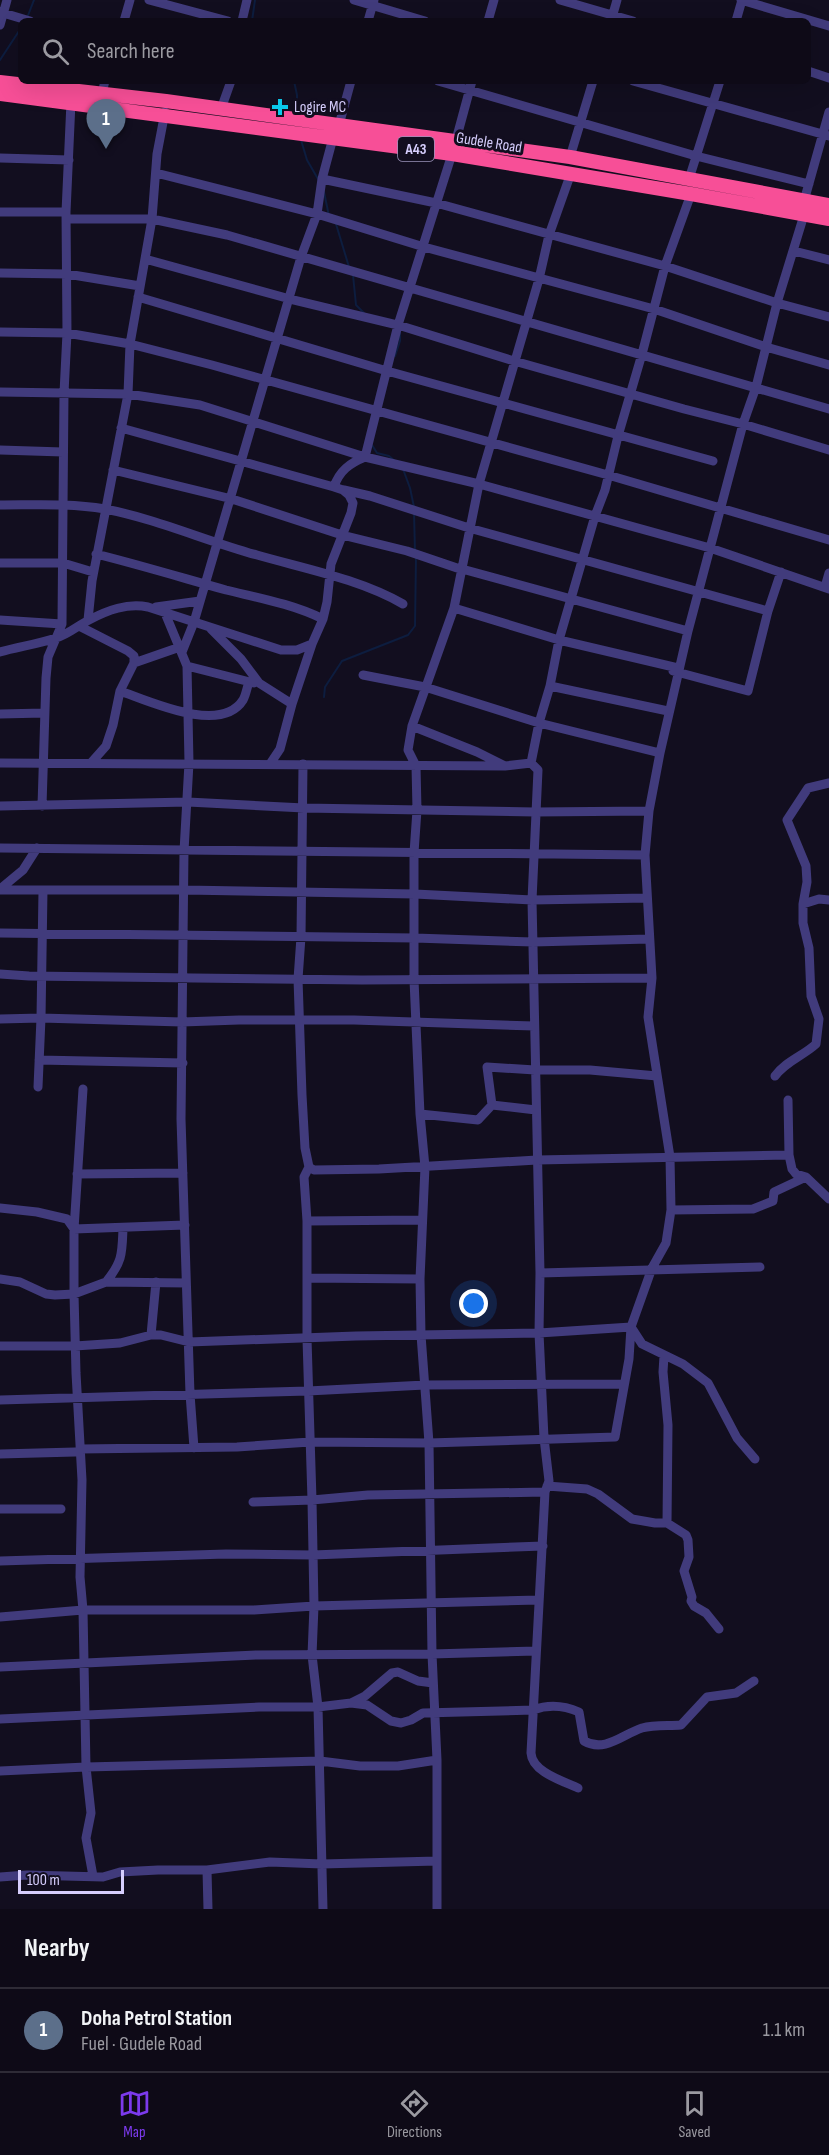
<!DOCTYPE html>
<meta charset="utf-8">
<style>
body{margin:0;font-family:"Sofia Sans Condensed",sans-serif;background:#171320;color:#f1f3f6}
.scale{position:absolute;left:18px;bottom:15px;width:106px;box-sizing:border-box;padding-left:6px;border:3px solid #d6cefd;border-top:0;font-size:16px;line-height:21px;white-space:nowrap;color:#d6cefd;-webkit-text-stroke:4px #120e1f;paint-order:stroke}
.you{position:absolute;left:474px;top:1304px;width:21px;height:21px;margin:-15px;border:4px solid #fff;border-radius:50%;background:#1a73e8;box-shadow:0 0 0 9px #1a73e833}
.badge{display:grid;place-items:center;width:39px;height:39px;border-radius:50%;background:#7c3aed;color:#fff;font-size:20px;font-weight:700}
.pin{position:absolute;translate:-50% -50px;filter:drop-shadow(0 2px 3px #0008)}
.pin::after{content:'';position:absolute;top:32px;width:21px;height:18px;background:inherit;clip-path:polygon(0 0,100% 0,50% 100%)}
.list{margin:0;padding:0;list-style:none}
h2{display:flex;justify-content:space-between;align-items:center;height:78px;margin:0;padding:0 24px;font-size:26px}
h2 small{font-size:20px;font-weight:400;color:#9b9aa1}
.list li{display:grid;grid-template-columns:39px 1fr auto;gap:18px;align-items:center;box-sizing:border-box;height:84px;padding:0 24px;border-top:2px solid #2e2b36}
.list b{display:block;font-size:22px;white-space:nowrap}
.list p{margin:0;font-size:20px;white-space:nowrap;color:#9b9aa1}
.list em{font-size:20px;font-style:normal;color:#9b9aa1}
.icon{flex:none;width:33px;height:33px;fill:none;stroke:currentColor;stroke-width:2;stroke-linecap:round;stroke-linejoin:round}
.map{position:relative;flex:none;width:829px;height:1909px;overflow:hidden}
.search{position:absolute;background:#0e0a17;box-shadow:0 6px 24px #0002;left:18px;right:18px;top:18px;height:66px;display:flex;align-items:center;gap:15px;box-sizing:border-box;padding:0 21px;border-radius:9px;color:#9b9aa1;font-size:22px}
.sheet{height:162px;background:#0e0a17}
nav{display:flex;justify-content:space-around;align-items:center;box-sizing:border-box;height:84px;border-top:2px solid #2e2b36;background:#0e0a17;font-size:16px;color:#9b9aa1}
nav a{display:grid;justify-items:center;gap:3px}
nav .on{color:#7c3aed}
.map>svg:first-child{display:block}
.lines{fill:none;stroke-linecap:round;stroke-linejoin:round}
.stream{stroke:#0d1d3f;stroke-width:2}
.minor{stroke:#413b7c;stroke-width:9}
.highway{stroke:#f74f97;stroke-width:14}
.poi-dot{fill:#0bcaec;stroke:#120e1f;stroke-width:2}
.labels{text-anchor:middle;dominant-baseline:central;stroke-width:6;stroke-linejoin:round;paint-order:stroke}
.shield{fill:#120e1f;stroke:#9b94ba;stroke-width:1.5}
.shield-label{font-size:15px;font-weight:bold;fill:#d6cefd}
.poi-label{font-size:16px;fill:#d6cefd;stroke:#120e1f;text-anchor:start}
.street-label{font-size:16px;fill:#d6cefd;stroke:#120e1f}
</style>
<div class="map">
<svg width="829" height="1909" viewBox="0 0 829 1909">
<rect width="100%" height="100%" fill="#120e1f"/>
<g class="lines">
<!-- stream -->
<path class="stream" d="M27 18 34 0
M252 21 255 0
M0 60 21 28
M294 81 297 95V114
M301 140 307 160 318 179
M324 192 329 216
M336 224 349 267
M353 275 356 305 364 313
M395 356 400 341V333
M372 445 377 453 389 456 395 461
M403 469 410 488 414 507
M414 512 415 552
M324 697 325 687 342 661 408 635 415 626 416 557"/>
<!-- minor -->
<path class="minor" d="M149 0 228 21
M354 0 425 21
M560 0 633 21
M741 0 829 26
M0 12 30 21
M124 21 130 0
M242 21 247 0
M368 21 374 0
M488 21 494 0
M611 21 617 0
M736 21 742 0
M0 25 7 0
M808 71 829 78
M438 81 696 156 809 184
M633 81 829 136
M102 93 105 81
M221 109 231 81
M339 125 351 81
M456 140 472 81
M570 157 593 81
M0 158 69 160
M156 173 317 214 424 247 654 309 766 347 829 365
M322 179 436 203 665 266 777 303 829 317
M689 179 720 81
M804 201 829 112
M0 212H66
M67 219H152L227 235 829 409
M794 251 829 260
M145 259 290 299 398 325 514 361 684 409 743 424 829 450
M0 273 67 274 140 286
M138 297 387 371 713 461
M0 332 67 333 130 344 212 365 608 475 829 540
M0 392 128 394 200 405 365 457 479 484 710 548 829 589
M121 428 334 487 343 490 349 495 353 503 351 513 331 564 327 602 323 619 312 644 292 704 280 749 270 764
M0 450 63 452
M113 470 232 499 342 535 407 551 460 569
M334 487C339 471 350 463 365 457L398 325 452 154
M344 490 370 496 469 528 768 611
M0 505C35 505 70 503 105 509 157 519 206 541 257 555 306 569 359 579 403 604
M96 554C140 565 183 578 226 590 259 598 293 604 323 619
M0 563H63L93 572
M825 587 829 573
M156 607 200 601
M454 608 559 640 678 668
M165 613 187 666 189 763 184 851 181 1119 190 1394 194 1448
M0 620 62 624
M88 620 92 581 128 394 130 344 152 219 157 154 165 112
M79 626 128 651 134 656V663L120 691 113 725 106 746 90 764
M211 629 241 659 259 683 292 704
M688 631 743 424 756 387 777 303 804 215
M0 652C18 647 38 644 56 638 69 634 77 626 89 620 108 610 127 603 148 607L281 650H297L312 644
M182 652 194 622 301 257 317 214 322 179 333 138
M134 663 180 647
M187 666 254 683
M673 671 748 691 768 611 781 572
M363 675 425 687 539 723 660 753
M550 686 668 711
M120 691C149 701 221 735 243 700 246 695 247 687 249 682
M0 714 44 713
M412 726 477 752 505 766 531 763
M0 763 505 766
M303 764 301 937 298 979 302 1095 305 1148 309 1167 314 1170 379 1169 537 1160 789 1155
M0 806 188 802 304 808 535 812 649 811
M42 806 46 678 48 657 62 624 64 393 67 333 66 212 71 102
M0 848 645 855
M0 889 23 870 37 848
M0 890H185L415 894 532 900 540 1273 539 1333 544 1438 549 1481 545 1492 531 1753C532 1772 563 1781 578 1788
M647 898 532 900 538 770 531 763 539 723 550 686 559 640 595 516 605 490 618 436 642 354 665 266 691 194
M803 904 819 899 829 900
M0 933 415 938 533 942 649 939
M0 974 29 976 362 980 652 978
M0 1019 41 1018 182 1022 239 1020H354L534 1026
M39 1060 183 1063
M775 1076C786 1061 803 1056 816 1044L819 1019 811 996 809 948 803 923V904L807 882 806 866 787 820 808 788 829 783
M38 1087 41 1018 43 890
M83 1089 74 1229V1294L76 1373 82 1480 80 1577 83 1610 86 1767 91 1813 86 1838 93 1876
M788 1100 789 1155 792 1169 796 1174 806 1177 829 1199
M492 1105 487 1067 535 1070H590L657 1076
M420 1114 478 1120 492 1105 536 1110
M309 1167 304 1177 307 1221V1339L312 1500 314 1606 312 1655 318 1707 323 1909
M77 1174 183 1173
M0 1208 37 1212 67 1219 74 1229 185 1225
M671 1210 753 1209 773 1201 774 1192 806 1177
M307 1221 422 1220
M540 1273 760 1267
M307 1278 420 1279
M0 1279 20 1282 46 1294 55 1295 74 1294 106 1282 186 1283
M106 1282C123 1261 122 1253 123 1228
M151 1335 156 1282
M0 1346H75L120 1343 151 1335H161L189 1342 356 1336 539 1333 631 1327 642 1344 683 1364 708 1383 737 1438 755 1459
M664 1356 663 1372 668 1425 667 1523
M0 1400 308 1391 425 1385 623 1384
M80 1449 237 1447 310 1442 429 1443 615 1437 629 1359 631 1327 652 1268 666 1243 671 1210 670 1157 648 1017 652 978 645 855 649 811 660 753 688 631 462 569
M0 1454 75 1452
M547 1486 587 1489 598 1494 632 1519 655 1523H667L686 1535 688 1540 689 1557 684 1571 692 1597 691 1601 694 1606 706 1613 719 1629
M253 1502 312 1500 368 1495 545 1492
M0 1509H61
M0 1561 226 1554 313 1555 543 1546
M0 1617 83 1610H254L314 1606 538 1600
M0 1667 256 1655 432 1654 536 1651
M351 1703 365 1696 392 1673 398 1672 418 1681 433 1683
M0 1719 259 1707H318L351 1703 367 1705 391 1721 401 1723 411 1720 423 1713 533 1710C549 1704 563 1705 579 1712L584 1741C605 1753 623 1734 642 1728 654 1725 668 1726 681 1725L707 1697 736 1693 754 1681
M0 1771 86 1767 320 1761 360 1766H398L437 1760
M207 1870 270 1862 322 1864 437 1861
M0 1877 27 1875 103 1877 120 1872 158 1870H207L208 1909
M437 1909V1760L432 1654 429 1443 421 1335 420 1279 425 1167 420 1114 414 980V853L417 810 416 766 408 750 412 726 454 608 479 484 539 279 549 235 571 173"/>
<!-- highway -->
<path class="highway" d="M0 82 166 101 570 157 829 205
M0 94 452 154 691 194 829 219"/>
</g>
<!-- markers -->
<path class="poi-dot" d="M277 98h6v6h6v6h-6v6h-6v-6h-6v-6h6z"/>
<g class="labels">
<!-- shield labels -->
<rect class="shield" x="398" y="137" width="36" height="24" rx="4.5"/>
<g class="shield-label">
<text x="416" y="149">A43</text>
</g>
<!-- poi labels -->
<g class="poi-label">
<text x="294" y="107">Logire MC</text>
</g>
<!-- street labels -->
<g class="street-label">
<text transform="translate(489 143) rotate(9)">Gudele Road</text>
</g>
</g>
</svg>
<div class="scale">100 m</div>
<div class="you"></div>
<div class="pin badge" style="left:106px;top:149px;background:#5c6f8a">1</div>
<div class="search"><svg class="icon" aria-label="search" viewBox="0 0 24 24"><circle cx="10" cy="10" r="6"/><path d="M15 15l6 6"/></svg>Search here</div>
</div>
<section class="sheet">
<h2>Nearby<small></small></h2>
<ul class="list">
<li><span class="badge" style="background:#5c6f8a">1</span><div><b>Doha Petrol Station</b><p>Fuel · Gudele Road</p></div><em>1.1 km</em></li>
</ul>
</section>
<nav>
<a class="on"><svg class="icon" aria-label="map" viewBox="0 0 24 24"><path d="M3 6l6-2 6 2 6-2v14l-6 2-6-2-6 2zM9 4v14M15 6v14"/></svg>Map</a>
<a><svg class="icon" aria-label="directions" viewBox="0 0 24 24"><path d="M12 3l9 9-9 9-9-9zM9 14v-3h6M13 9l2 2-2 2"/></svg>Directions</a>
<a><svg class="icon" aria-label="saved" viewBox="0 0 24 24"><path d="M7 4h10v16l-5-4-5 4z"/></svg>Saved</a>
</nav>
